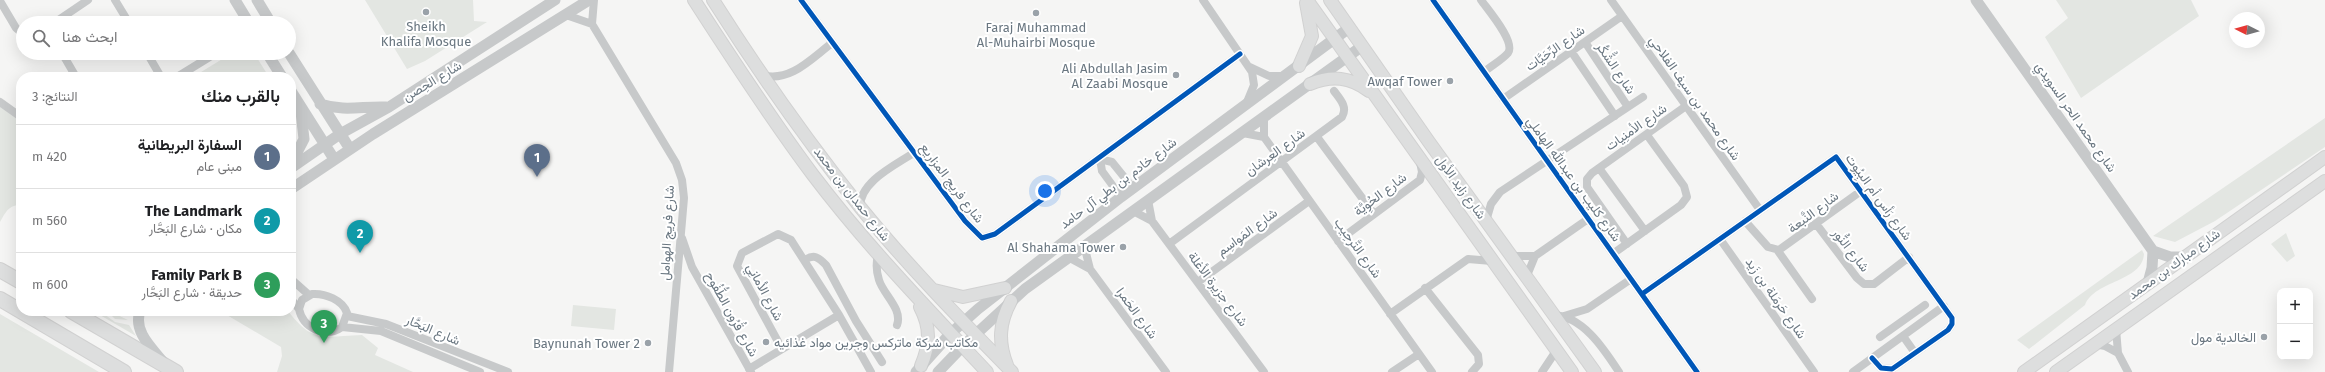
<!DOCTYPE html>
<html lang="ar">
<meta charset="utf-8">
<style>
body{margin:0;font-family:"Fira Sans",Vazirmatn,sans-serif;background:#f6f6f6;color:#202124;direction:rtl}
.controls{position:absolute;right:12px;bottom:12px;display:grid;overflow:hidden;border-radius:8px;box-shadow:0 4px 16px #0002}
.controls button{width:36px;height:36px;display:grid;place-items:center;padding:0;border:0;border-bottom:1px solid #e0e0e0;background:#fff;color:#202124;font:20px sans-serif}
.compass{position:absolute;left:2229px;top:12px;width:36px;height:36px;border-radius:50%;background:#fff;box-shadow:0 4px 16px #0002;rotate:276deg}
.you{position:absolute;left:1045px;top:191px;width:14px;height:14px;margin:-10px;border:3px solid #fff;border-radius:50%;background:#1a73e8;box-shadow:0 0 0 6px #1a73e833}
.badge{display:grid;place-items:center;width:26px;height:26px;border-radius:50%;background:#ea580c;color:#fff;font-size:13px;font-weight:700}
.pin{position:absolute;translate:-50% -33px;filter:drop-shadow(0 1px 2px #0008)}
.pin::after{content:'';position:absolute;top:21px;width:14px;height:12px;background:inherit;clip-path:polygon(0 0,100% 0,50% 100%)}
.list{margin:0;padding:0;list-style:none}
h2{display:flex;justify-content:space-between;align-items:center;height:52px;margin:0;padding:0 16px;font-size:17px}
h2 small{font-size:13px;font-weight:400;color:#757577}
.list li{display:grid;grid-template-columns:26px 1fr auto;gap:12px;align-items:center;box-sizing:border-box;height:64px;padding:0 16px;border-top:1px solid #e0e0e0}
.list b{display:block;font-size:15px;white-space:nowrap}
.list p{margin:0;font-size:13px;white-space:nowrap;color:#757577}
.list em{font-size:13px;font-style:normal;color:#757577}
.icon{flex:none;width:22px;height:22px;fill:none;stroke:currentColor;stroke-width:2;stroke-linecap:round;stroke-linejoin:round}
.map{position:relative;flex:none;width:2325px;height:372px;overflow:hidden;direction:ltr}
.search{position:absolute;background:#fff;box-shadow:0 4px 16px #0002;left:16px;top:16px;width:280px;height:44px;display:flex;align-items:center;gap:10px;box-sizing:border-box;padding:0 14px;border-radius:22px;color:#757577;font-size:15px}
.panel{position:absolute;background:#fff;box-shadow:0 4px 16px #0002;left:16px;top:72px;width:280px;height:244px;border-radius:16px;direction:rtl}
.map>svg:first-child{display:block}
.green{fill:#e3e6e2}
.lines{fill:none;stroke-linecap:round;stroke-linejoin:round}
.secondary-casing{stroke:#d1d1d1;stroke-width:14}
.trunk-casing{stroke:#d1d1d1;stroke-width:16}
.minor{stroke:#c7c9ca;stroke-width:8}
.tertiary{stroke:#c7c9ca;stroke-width:11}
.secondary{stroke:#dddede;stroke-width:12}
.trunk{stroke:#dddede;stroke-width:14}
.cycleway-casing{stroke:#fff;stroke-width:8}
.cycleway{stroke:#0057b8;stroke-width:5}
.poi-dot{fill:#9aa2a9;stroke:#fff;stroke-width:1.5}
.labels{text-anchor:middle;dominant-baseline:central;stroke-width:4;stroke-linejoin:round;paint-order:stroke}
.poi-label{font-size:13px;fill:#697680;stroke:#fff;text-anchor:end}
.street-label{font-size:13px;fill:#697680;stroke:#fff}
</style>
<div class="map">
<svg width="2325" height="372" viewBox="0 0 2325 372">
<rect width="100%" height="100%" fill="#f5f5f4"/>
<!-- green -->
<path class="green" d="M365 0H473L474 21 487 22 425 61 407 69Z
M2056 0H2191L2199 16 2081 98 2045 37 2068 18Z
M232 53H254L269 77H193Z
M0 106 21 120V205C9 204 5 213 0 222Z
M291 110C299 122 297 135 291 146Z
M2325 118V147L2215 221 2175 242 2153 236Z
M2286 233 2295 256 2287 262 2271 244Z
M2142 250 2144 254C2142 282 2095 280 2085 305L2029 349 2017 340Z
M573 305 616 309 614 330 571 326Z
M93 311H100L115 322 129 325 136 336Z
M107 311H109L128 320 115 319Z
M220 311H288C314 345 325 336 362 335L378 348 375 355 413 372H277L282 356 281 347Z
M0 314 99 372H0Z"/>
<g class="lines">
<defs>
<path id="secondary" d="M694 0C732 59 771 119 813 175 866 245 927 308 987 372
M713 0C758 71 807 141 860 207 907 265 960 319 1012 372
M1307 0 1572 372
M1330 0 1429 142 1595 372
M1299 66 1312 36 1306 3
M1310 84C1332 75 1350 77 1369 91
M934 290 963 297 1005 288
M920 307C931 328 930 344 921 366
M1007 365C998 342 999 323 1011 301
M2024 372 2325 157
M2056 372 2325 181"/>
<path id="trunk" d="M0 270 21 282
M0 299 124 372
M71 311 176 372"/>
</defs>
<!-- secondary casing -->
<use href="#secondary" class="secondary-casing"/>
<!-- trunk casing -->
<use href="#trunk" class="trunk-casing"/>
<!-- minor -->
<path class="minor" d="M115 0 129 23
M594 0 592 24 676 163 682 180 684 198 669 372
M801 0 965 221 982 238 995 234 1240 54
M1203 0 1252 72 1254 85 1247 102
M1433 0 1697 372
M1481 0C1488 10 1516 42 1508 53 1502 60 1491 66 1484 72
M1611 0 1760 210
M0 1 16 28 23 34
M566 15 592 24
M54 23 88 0
M1585 42 1628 107
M1571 51 1615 116
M62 53 76 77
M147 53 161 77
M1250 67 1269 76H1284
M762 75C790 83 812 58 832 43
M177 77 216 53
M1503 99 1622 16
M0 102 21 117
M1264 117V137L1432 372
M1243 133 1264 137
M1317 137 1374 214
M1599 168 1645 231
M1121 197 1102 171 1100 159 1112 162 1133 188
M1148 200 1152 221
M860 207C860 181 896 165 915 152
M1133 211 1152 221 1264 372
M1486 221 1491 204 1500 192 1643 97
M1745 221 1768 247 1779 250 1861 191
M1817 225 1857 278 1864 284H1874L1909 257
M682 238 692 267 751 372
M1720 239 1814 372
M1338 241 1420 180 1422 172 1420 162
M1169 244 1342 117C1348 107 1340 99 1334 91
M1627 244 1587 187V179L1592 173 1686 106
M1084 245 1090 269 1166 372
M1778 251 1812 299
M1614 253 1681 205 1687 197 1684 186 1647 135
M878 255C876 263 876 271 879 280 883 294 903 309 897 325
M1511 256H1535L1588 219
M1068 257 1090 269
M805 260C814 254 818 257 826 265L856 321 882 362
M1526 278 1535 256
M291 279 309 295
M1198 282 1309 201
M1425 288 1478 355 1479 364 1472 372
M312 294C325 293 343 300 347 313L342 327C325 339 303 328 299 309L302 300Z
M1642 294 1836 157 1952 318V324L1948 330 1892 369 1881 368 1872 358
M291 299 299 309
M1390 314 1468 259 1492 261
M1553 315C1583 316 1604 349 1619 372
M347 316 386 324 508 372
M1564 316 1587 309 1631 279
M342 327 381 331 480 372
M2116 329 2118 353 2128 372
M1903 336 1915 353
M1880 337 1925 305
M2095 344 2105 346 2118 353
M782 349 737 266 742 253 778 234 791 240 839 315 871 372
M749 369 839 315
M1392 372 1419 354
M1542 372 1556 351
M1853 372 1944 306"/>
<!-- tertiary -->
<path class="tertiary" d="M235 0 249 23
M257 0 271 23
M1976 0 2153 251 2152 268 2148 283
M267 53 282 77
M289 53 350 149
M291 91 334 159
M320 104C345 112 362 106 386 107
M291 164 304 139 301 112
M291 168 340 134 389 107 555 0
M291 189 373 134 589 0
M2153 251 2170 257H2184
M140 311C133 331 151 347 163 362
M916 372 950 334 978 309 1121 197 1349 28
M938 372 963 346 1025 289 1361 47"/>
<!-- secondary -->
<use href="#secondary" class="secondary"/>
<!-- trunk -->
<use href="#trunk" class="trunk"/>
<defs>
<path id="cycleway" d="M801 0 965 221 982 238 995 234 1240 54
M1433 0 1697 372
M1642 294 1836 157 1952 318V324L1948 330 1892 369 1881 368 1872 358"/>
</defs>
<!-- cycleway casing -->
<use href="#cycleway" class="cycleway-casing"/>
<!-- cycleway -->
<use href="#cycleway" class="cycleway"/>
</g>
<!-- markers -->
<g class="poi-dot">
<circle cx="426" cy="12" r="4"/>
<circle cx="1036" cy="13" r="4"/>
<circle cx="1176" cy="75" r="4"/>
<circle cx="1450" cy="81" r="4"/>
<circle cx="1123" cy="247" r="4"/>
<circle cx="2264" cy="337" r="4"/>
<circle cx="766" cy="342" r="4"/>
<circle cx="648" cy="343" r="4"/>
</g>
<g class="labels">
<!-- poi labels -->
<g class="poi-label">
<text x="426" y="26" text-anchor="middle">Sheikh<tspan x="426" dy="15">Khalifa Mosque</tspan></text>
<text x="1036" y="27" text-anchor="middle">Faraj Muhammad<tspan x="1036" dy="15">Al-Muhairbi Mosque</tspan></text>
<text x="1168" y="68">Ali Abdullah Jasim<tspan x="1168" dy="15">Al Zaabi Mosque</tspan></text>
<text x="1442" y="81">Awqaf Tower</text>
<text x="1115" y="247">Al Shahama Tower</text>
<text x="2256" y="337">الخالدية مول</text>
<text x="774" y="342" text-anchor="start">مكاتب شركة ماتركس وجرين مواد غذائيه</text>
<text x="640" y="343">Baynunah Tower 2</text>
</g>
<!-- street labels -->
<g class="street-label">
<text transform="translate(1555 48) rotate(-35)">شارع الرِّحَيَّات</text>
<text transform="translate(1616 68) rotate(56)">شارع الشُّكُر</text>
<text transform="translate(432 81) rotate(-31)">شارع الحِصن</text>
<text transform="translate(1695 98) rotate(55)">شارع محمد بن سيف الفلاحي</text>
<text transform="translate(2076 117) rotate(55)">شارع محمد الحر السويدي</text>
<text transform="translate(1636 127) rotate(-35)">شارع الأمنِيات</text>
<text transform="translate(1275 152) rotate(-36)">شارع العِرشان</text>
<text transform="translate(1574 179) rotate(54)">شارع كليب بن عبدالله الهاملي</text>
<text transform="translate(952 183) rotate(53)">شارع فريج المزاريع</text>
<text transform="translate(1118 183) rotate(-37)">شارع خادم بن بطي آل حامد</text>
<text transform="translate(1461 187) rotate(54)">شارع زايد الأول</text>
<text transform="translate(852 194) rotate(52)">شارع حمدان بن محمد</text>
<text transform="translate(1380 194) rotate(-37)">شارع الحُوِيَّة</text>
<text transform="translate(1879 197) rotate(54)">شارع رَأس أم البِيُوت</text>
<text transform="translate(1813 212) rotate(-37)">شارع النَّبعة</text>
<text transform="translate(1247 232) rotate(-36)">شارع المَواسِم</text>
<text transform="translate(667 233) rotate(-87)">شارع فريج الهوامل</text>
<text transform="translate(1358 248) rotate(54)">شارع التَّرحِيب</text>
<text transform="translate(1851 250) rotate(52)">شارع النُّور</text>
<text transform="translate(2174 264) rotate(-36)">شارع مبارك بن محمد</text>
<text transform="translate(1218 289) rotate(53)">شارع جزيرة الأغلة</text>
<text transform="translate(765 292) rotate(62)">شارع الأمانِي</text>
<text transform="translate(1776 298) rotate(55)">شارع حَرمَلة بن زَيد</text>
<text transform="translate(1137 313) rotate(54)">شارع الحَمرا</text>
<text transform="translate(732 314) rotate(61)">شارع قُرُون الطُّفُوح</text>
<text transform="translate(433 330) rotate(23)">شارع البَحَّار</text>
</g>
</g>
</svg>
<div class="controls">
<button>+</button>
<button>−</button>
</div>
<svg class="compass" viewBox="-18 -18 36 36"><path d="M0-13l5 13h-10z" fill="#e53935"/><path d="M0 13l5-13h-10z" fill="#757577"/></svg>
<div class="you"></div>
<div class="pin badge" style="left:537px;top:177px;background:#5c6f8a">1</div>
<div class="pin badge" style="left:360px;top:253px;background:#0f9aa8">2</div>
<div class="pin badge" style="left:324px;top:343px;background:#2e9e5b">3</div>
<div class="search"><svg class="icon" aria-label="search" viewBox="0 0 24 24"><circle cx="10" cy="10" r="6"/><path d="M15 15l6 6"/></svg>ابحث هنا</div>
<section class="panel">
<h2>بالقرب منك<small>النتائج: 3</small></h2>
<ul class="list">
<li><span class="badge" style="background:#5c6f8a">1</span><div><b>السفارة البريطانية</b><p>مبنى عام</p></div><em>420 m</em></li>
<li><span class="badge" style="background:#0f9aa8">2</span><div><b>The Landmark</b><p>مكان · شارع البَحَّار</p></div><em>560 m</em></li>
<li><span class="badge" style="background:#2e9e5b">3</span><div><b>Family Park B</b><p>حديقة · شارع البَحَّار</p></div><em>600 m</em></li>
</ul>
</section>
</div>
